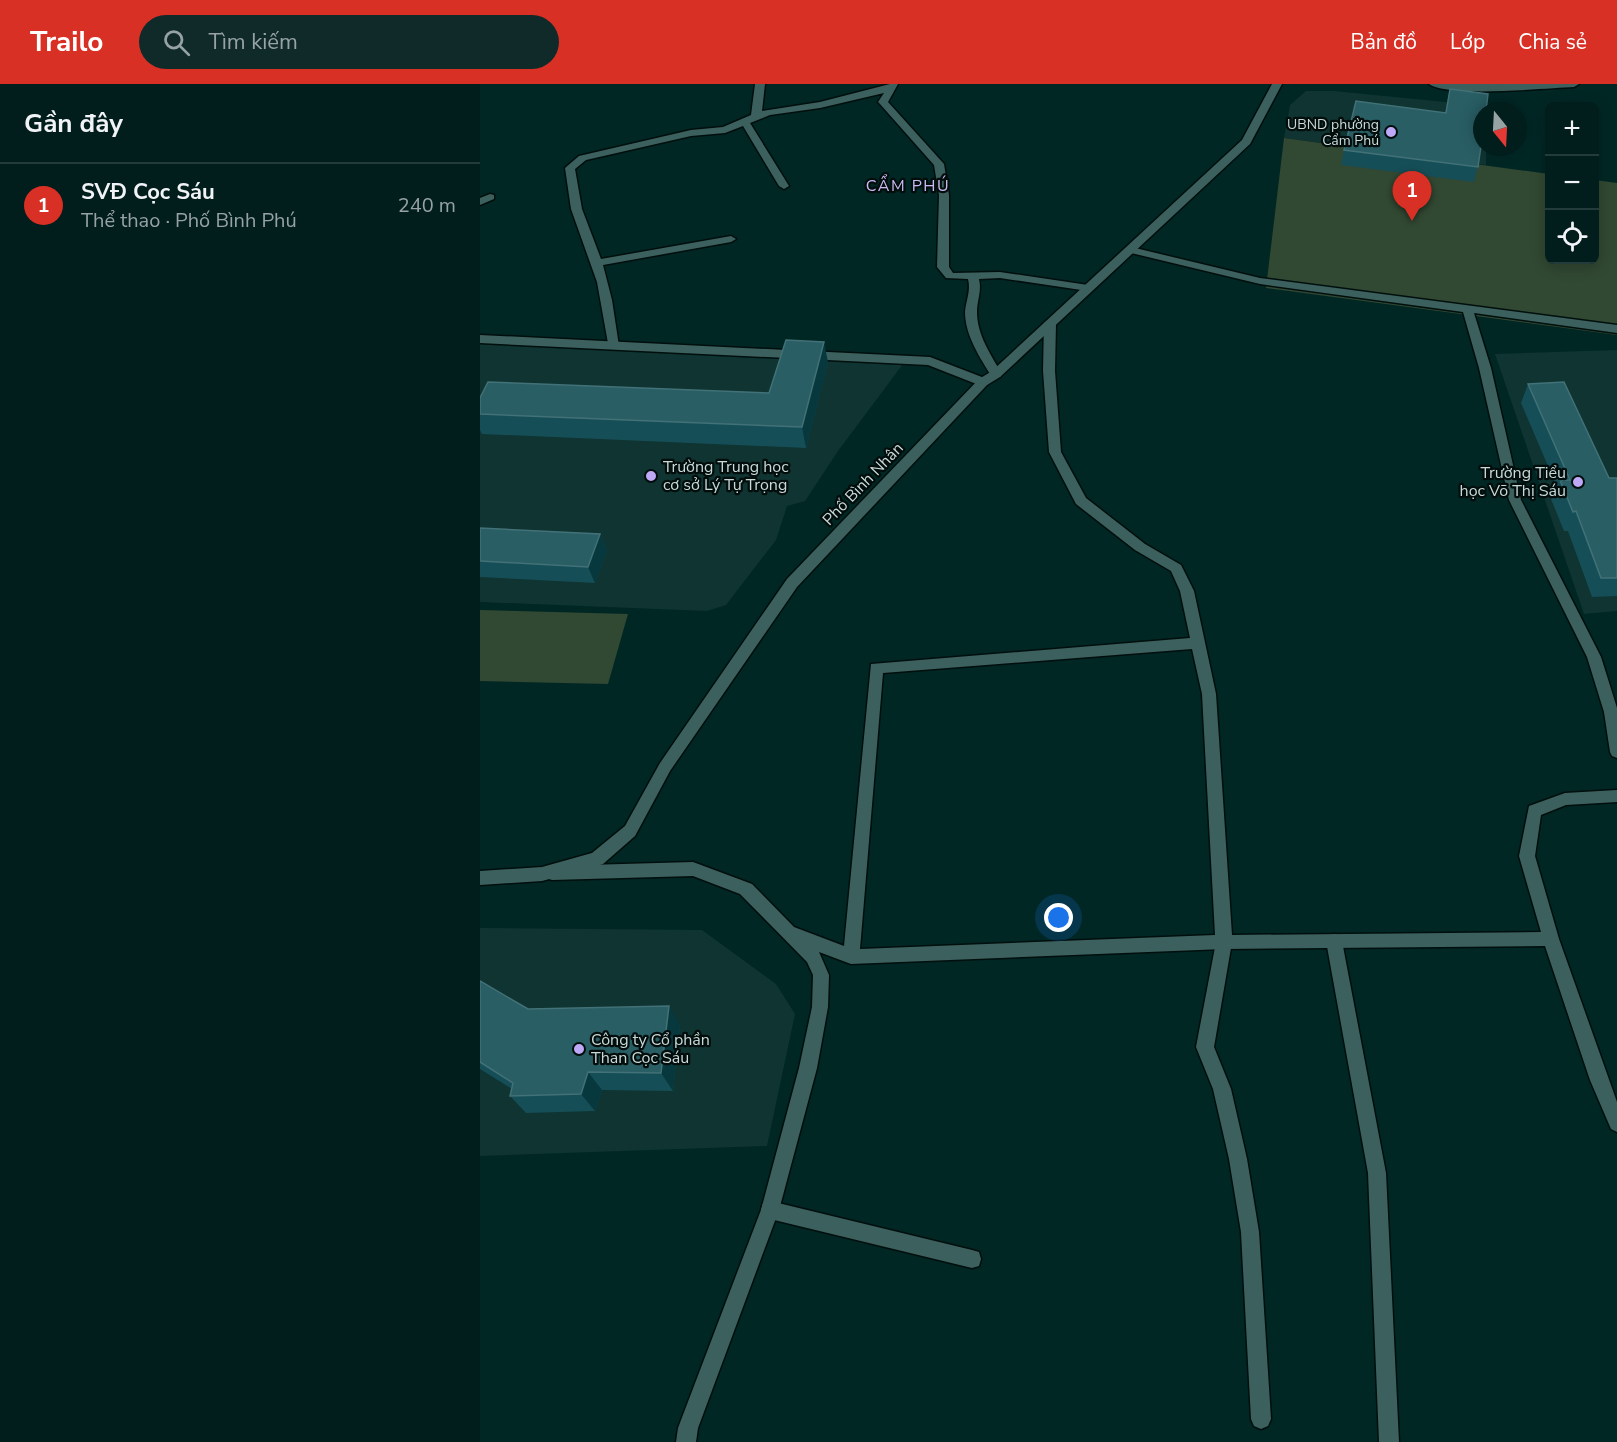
<!DOCTYPE html>
<html lang="vi">
<meta charset="utf-8">
<style>
body{margin:0;font-family:"Nunito Sans",sans-serif;background:#0f2a29;color:#f1f3f6}
.controls{position:absolute;right:18px;top:18px;display:grid;overflow:hidden;border-radius:9px;box-shadow:0 3px 15px #0003}
.controls button{width:54px;height:54px;display:grid;place-items:center;padding:0;border:0;border-bottom:2px solid #233b3b;background:#011d1c;color:#f1f3f6;font:30px sans-serif}
.compass{position:absolute;left:993px;top:18px;width:54px;height:54px;border-radius:50%;background:#011d1c;box-shadow:0 3px 15px #0003;rotate:162deg}
.you{position:absolute;left:579px;top:834px;width:21px;height:21px;margin:-15px;border:4px solid #fff;border-radius:50%;background:#1a73e8;box-shadow:0 0 0 9px #1a73e833}
.badge{display:grid;place-items:center;width:39px;height:39px;border-radius:50%;background:#d93025;color:#fff;font-size:20px;font-weight:700}
.pin{position:absolute;translate:-50% -50px;filter:drop-shadow(0 2px 3px #0008)}
.pin::after{content:'';position:absolute;top:32px;width:21px;height:18px;background:inherit;clip-path:polygon(0 0,100% 0,50% 100%)}
.list{margin:0;padding:0;list-style:none}
h2{display:flex;justify-content:space-between;align-items:center;height:78px;margin:0;padding:0 24px;font-size:26px}
h2 small{font-size:20px;font-weight:400;color:#96a2a3}
.list li{display:grid;grid-template-columns:39px 1fr auto;gap:18px;align-items:center;box-sizing:border-box;height:84px;padding:0 24px;border-top:2px solid #233b3b}
.list b{display:block;font-size:22px;white-space:nowrap}
.list p{margin:0;font-size:20px;white-space:nowrap;color:#96a2a3}
.list em{font-size:20px;font-style:normal;color:#96a2a3}
.icon{flex:none;width:33px;height:33px;fill:none;stroke:currentColor;stroke-width:2;stroke-linecap:round;stroke-linejoin:round}
.map{position:relative;flex:none;width:1137px;height:1358px;overflow:hidden}
header{display:flex;align-items:center;gap:36px;box-sizing:border-box;height:84px;padding:0 30px;background:#d93025;color:#fff}
header strong{font-size:28px}
nav{display:flex;gap:33px;margin-inline-start:auto;font-size:21px}
.search{width:420px;height:54px;background:#0f2a29;display:flex;align-items:center;gap:15px;box-sizing:border-box;padding:0 21px;border-radius:33px;color:#96a2a3;font-size:22px}
main{display:flex}
aside{flex:1;background:#011d1c}
.map>svg:first-child{display:block}
.built{fill:#0f3431}
.green{fill:#314832}
.lines{fill:none;stroke-linecap:round;stroke-linejoin:round}
.service-casing{stroke:#000f0d;stroke-width:3}
.minor-casing{stroke:#000f0d;stroke-width:3}
.tertiary-casing{stroke:#000f0d;stroke-width:3}
.service{fill:#3c605d;fill-rule:evenodd}
.minor{fill:#3c605d;fill-rule:evenodd}
.tertiary{fill:#3c605d;fill-rule:evenodd}
.wall{fill:#164e57}
.shaded-wall{fill:#06383d}
.building{fill:#295e65;stroke:#427177;stroke-width:1.5}
.poi-dot{fill:#bda9f5;stroke:#020d0c;stroke-width:2}
.labels{text-anchor:middle;dominant-baseline:central;stroke-width:4.5;stroke-linejoin:round;paint-order:stroke}
.far-poi-label{font-size:14px;fill:#c7dad8;stroke:#020d0c;text-anchor:end}
.far-quarter-label{font-size:16px;letter-spacing:1.5px;fill:#cabbf4;stroke:#020d0c}
.poi-label{font-size:16px;fill:#c7dad8;stroke:#020d0c;text-anchor:start}
.street-label{font-size:16px;fill:#c7dad8;stroke:#020d0c}
</style>
<header>
<strong>Trailo</strong>
<div class="search"><svg class="icon" aria-label="search" viewBox="0 0 24 24"><circle cx="10" cy="10" r="6"/><path d="M15 15l6 6"/></svg>Tìm kiếm</div>
<nav><a>Bản đồ</a><a>Lớp</a><a>Chia sẻ</a></nav>
</header>
<main>
<aside>
<h2>Gần đây<small></small></h2>
<ul class="list">
<li><span class="badge">1</span><div><b>SVĐ Cọc Sáu</b><p>Thể thao · Phố Bình Phú</p></div><em>240 m</em></li>
</ul>
</aside>
<div class="map">
<svg width="1137" height="1358" viewBox="0 0 1137 1358">
<rect width="100%" height="100%" fill="#012725"/>
<!-- built -->
<path class="built" d="M826 7H854L1006 22V27H1002V63H1006V81L804 54 810 21Z
M0 255 423 280 358 367 325 417 307 422 296 456 246 521 227 527 0 518Z
M1137 266V527L1104 530 1015 270Z
M0 844 222 846 296 900 315 930 287 1062 0 1072Z"/>
<!-- green -->
<path class="green" d="M804 54 1069 90 1070 176H1114L1115 96 1137 99V251L786 204Z
M0 526 148 530 128 600 0 597Z"/>
<g class="lines">
<defs>
<path id="service" d="M275 0H285L282 27 340 18 410 0H418L408 18 464 80 469 111V183L473 189 520 188 608 201 614 204 608 207 520 194 499 195C502 207 497 216 497 228 497 251 511 271 522 290L520 293H512C500 274 485 251 485 228 486 216 491 207 488 195L466 194 457 183 459 111 454 81 400 20 398 18 404 9 340 24 290 31 270 39 309 102 304 105 299 102 263 42 245 49 211 52 106 76 95 85 102 125 121 175 251 152 256 155 251 158 123 181 132 216 139 262 137 265H129L117 198 91 125 85 84 99 72 211 46 243 43 271 31Z
M10 110 14 111V115L0 121V114Z
M854 850 860 852 862 857 906 1089 919 1358H899L888 1089 846 857 848 852Z
M744 851 750 853 752 858 734 963 751 1005 767 1075 779 1148 791 1335 788 1342 781 1345 774 1342 771 1335 761 1148 749 1075 733 1005 716 963 736 858 738 853Z
M290 1117 492 1166 499 1168 501 1175 499 1182 492 1184 290 1135 283 1133 281 1126 283 1119Z"/>
<path id="minor" d="M651 163 780 194 1137 241V249L994 229 1011 284 1041 416 1121 573 1137 624V674L1132 672 1130 668 1124 628 1107 573 1029 416 999 284 983 228 780 200 647 168 646 166Z
M570 235 576 239 575 287 581 368 606 414 665 460 701 481 714 507 736 610 752 851 1061 848 1039 772 1049 722 1085 709 1137 706V718L1086 721 1061 731 1055 772 1079 855 1137 1018V1048L1131 1045 1110 996 1065 862 744 865 371 880 339 868 349 891 348 923 337 984 299 1126 218 1344 216 1358H196L198 1344 281 1126 319 984 332 923 333 891 327 878 260 810 213 792 72 796 66 794 64 789 66 784 72 782 213 778 272 800 314 843 364 862 391 580 710 554 700 507 691 487 655 466 596 420 569 368 563 287 564 239ZM712 565 722 610 735 851 380 865 403 589Z
M0 251 450 273 507 295 509 298 507 301H499L448 281 0 259Z"/>
<path id="tertiary" d="M792 0H802L770 60 520 293 507 301 317 503 190 687 155 752 123 780 117 782 62 797 0 801V787L62 783 112 769 145 742 180 679 307 495 499 295 512 287 762 56Z
M949 0H1099L1094 3C1066 4 968 14 949 0Z"/>
</defs>
<!-- service casing -->
<use href="#service" class="service-casing"/>
<!-- minor casing -->
<use href="#minor" class="minor-casing"/>
<!-- tertiary casing -->
<use href="#tertiary" class="tertiary-casing"/>
<!-- service -->
<use href="#service" class="service"/>
<!-- minor -->
<use href="#minor" class="minor"/>
<!-- tertiary -->
<use href="#tertiary" class="tertiary"/>
</g>
<!-- wall -->
<path class="wall" d="M970 5 998 83 994 98 861 81 864 66 965 29Z
M348 278 326 364 2 350 0 346V314L289 309Z
M1048 300 1129 394H1137V512L1112 513 1088 447H1084L1071 415 1077 403 1041 319Z
M0 444 120 450 127 467 115 499 0 493Z
M0 897 48 925 200 941 193 1007 122 1006 115 1027 46 1029 30 1012 32 1005 0 985Z"/>
<!-- shaded-wall -->
<path class="shaded-wall" d="M344 258 348 278 326 364 322 343Z
M120 450 127 467 115 499 108 483Z
M189 922 200 941 193 1007 181 989Z
M108 988 122 1006 115 1027 101 1010Z"/>
<!-- building -->
<path class="building" d="M970 5 1008 10 1006 27H1002V55L998 83 864 66 876 17 966 29Z
M306 256 344 258 322 343 0 330V314L8 298 289 309Z
M1084 298 1129 394H1137V494H1121L1096 427 1093 428 1080 396H1090L1048 300Z
M0 444 120 450 108 483 0 477Z
M0 897 48 925 189 922 181 989 108 988 101 1010 30 1012 33 999 0 978Z"/>
<!-- markers -->
<g class="poi-dot">
<circle cx="911" cy="48" r="6"/>
<circle cx="171" cy="392" r="6"/>
<circle cx="1098" cy="398" r="6"/>
<circle cx="99" cy="965" r="6"/>
</g>
<g class="labels">
<!-- far-poi labels -->
<g class="far-poi-label">
<text x="899" y="40">UBND phường<tspan x="899" dy="16">Cẩm Phú</tspan></text>
</g>
<!-- far-quarter labels -->
<g class="far-quarter-label">
<text x="428" y="102">CẨM PHÚ</text>
</g>
<!-- poi labels -->
<g class="poi-label">
<text x="183" y="383">Trường Trung học<tspan x="183" dy="18">cơ sở Lý Tự Trọng</tspan></text>
<text x="1086" y="389" text-anchor="end">Trường Tiểu<tspan x="1086" dy="18">học Võ Thị Sáu</tspan></text>
<text x="111" y="956">Công ty Cổ phần<tspan x="111" dy="18">Than Cọc Sáu</tspan></text>
</g>
<!-- street labels -->
<g class="street-label">
<text transform="translate(383 400) rotate(-46)">Phố Bình Nhân</text>
</g>
</g>
</svg>
<div class="controls">
<button>+</button>
<button>−</button>
<button><svg class="icon" aria-label="locate" viewBox="0 0 24 24"><circle cx="12" cy="12" r="6"/><path d="M12 2v4M12 18v4M2 12h4M18 12h4"/></svg></button>
</div>
<svg class="compass" viewBox="-18 -18 36 36"><path d="M0-13l5 13h-10z" fill="#e53935"/><path d="M0 13l5-13h-10z" fill="#96a2a3"/></svg>
<div class="you"></div>
<div class="pin badge" style="left:932px;top:137px">1</div>
</div>
</main>
